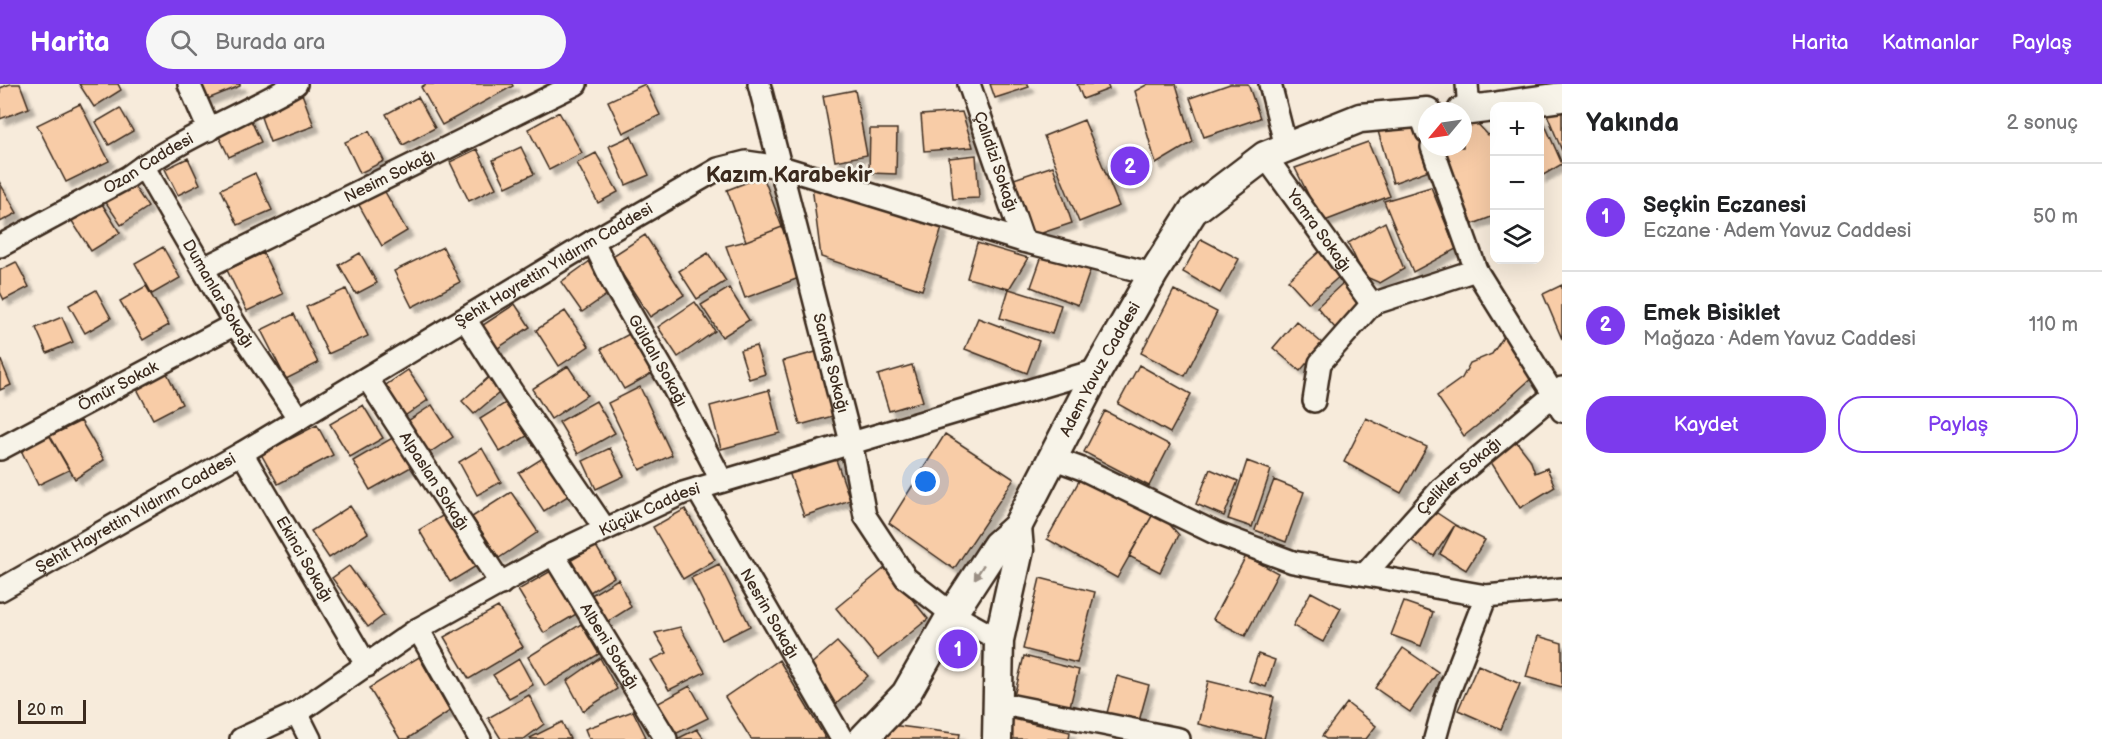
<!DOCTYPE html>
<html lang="tr">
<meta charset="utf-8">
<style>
body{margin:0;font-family:"Balsamiq Sans",sans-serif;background:#f6f6f6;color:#202124}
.controls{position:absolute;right:18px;top:18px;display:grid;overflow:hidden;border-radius:12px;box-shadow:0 6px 24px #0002}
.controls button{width:54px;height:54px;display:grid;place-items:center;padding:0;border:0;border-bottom:2px solid #e0e0e0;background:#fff;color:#202124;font:30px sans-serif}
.compass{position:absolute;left:1418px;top:18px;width:54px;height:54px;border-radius:50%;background:#fff;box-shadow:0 6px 24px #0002;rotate:241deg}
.scale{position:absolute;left:18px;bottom:15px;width:68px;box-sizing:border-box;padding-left:6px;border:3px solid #3b2a1e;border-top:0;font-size:16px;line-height:21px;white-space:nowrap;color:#3b2a1e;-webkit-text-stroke:4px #f7f3e8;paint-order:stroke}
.you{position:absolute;left:926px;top:398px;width:21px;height:21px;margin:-15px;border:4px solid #fff;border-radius:50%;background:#1a73e8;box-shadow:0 0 0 9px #1a73e833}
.badge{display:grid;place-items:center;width:39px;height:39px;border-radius:50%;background:#7c3aed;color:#fff;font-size:20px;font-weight:700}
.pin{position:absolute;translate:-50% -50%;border:3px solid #fff;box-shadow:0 2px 6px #0006}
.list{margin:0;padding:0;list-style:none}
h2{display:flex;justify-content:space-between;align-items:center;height:78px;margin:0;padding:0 24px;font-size:26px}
h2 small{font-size:20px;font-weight:400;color:#757577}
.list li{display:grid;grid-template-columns:39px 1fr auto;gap:18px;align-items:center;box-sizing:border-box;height:108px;padding:0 24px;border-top:2px solid #e0e0e0}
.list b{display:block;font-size:22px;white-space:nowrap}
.list p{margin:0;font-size:20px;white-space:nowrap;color:#757577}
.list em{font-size:20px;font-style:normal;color:#757577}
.actions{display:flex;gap:12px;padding:18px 24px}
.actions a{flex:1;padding:14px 0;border:2px solid #7c3aed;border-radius:24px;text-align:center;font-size:21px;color:#7c3aed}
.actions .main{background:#7c3aed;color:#fff}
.icon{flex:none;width:33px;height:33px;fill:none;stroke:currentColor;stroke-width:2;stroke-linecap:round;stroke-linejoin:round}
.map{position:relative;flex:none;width:1562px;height:655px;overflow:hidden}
header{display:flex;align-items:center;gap:36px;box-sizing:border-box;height:84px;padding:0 30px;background:#7c3aed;color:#fff}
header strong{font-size:28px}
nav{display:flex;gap:33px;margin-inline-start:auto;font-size:21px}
.search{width:420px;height:54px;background:#f6f6f6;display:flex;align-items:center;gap:15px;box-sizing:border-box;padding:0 21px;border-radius:33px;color:#757577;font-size:22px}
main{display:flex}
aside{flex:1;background:#fff}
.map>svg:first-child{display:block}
.building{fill:#f8cca7;stroke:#3b2a1e;stroke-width:1.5;filter:url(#shadow)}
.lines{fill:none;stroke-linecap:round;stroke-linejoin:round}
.street-casing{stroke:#3b2a1e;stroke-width:26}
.secondary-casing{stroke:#3b2a1e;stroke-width:33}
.street{stroke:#f7f3e8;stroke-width:21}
.secondary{stroke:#f7f3e8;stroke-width:28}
.oneway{fill:#998e83}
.labels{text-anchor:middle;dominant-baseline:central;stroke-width:5;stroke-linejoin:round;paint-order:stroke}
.street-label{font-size:16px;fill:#3b2a1e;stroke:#f7f3e8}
.district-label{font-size:22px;font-weight:bold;fill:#3b2a1e;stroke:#f7f3e8}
</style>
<header>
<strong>Harita</strong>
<div class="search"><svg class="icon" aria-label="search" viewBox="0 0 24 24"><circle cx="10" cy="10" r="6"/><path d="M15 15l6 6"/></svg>Burada ara</div>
<nav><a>Harita</a><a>Katmanlar</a><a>Paylaş</a></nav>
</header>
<main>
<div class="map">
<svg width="1562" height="655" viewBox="0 0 1562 655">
<defs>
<filter id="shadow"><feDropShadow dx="5.5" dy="5.5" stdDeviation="1.5" flood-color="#0004"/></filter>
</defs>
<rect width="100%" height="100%" fill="#f7ebdb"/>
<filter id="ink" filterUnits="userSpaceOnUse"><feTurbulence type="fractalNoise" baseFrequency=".0167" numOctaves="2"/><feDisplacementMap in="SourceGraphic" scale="12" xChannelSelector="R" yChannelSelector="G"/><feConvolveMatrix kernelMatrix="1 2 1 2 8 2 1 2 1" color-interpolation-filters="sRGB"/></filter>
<g filter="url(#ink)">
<!-- building -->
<path class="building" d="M10 0H20L29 24 0 35V4Z
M79 0H118L121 6 94 23Z
M199 0H240V2L205 16Z
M426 0H512L513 2 442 41 421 3Z
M645 0 660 31 623 49 608 17Z
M990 0H1028L1029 3 995 14Z
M1077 0H1107L1109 5 1083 15Z
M1148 0H1176L1193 58 1156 80 1135 7Z
M1230 0H1248L1260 34 1204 53 1190 14Z
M855 6 867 71 835 77 823 12Z
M301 7 314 42 270 58 257 22Z
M418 13 435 44 403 61 386 30Z
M80 20 109 77 66 98 37 41Z
M1562 22V67L1546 28Z
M120 24 133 47 109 61 96 38Z
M246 26 261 58 229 73 214 42Z
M559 28 582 69 549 86 528 45Z
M962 28 973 63 924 67 921 31Z
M1542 34 1562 80 1540 93V35Z
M1084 36 1119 122 1079 138 1044 52Z
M1423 37 1429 86 1393 99 1378 47Z
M1477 39 1488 51 1494 49V132L1473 140 1442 63H1463V44Z
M870 45H897L896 90 869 89Z
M369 47 384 77 360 89 345 58Z
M631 52 649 91 626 101 609 62Z
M1368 58 1390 112 1322 138 1295 84Z
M521 63 534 90 506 103 493 76Z
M477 65 496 104 469 117 450 78Z
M596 69 618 108 598 119 577 79Z
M976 71 979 114 953 115 949 74Z
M188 74 200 100 178 111 165 85Z
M1053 82 1072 139 1030 153 1011 96Z
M255 89 272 126 238 141 221 105Z
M763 92 782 143 746 157 727 106Z
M128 93 148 123 121 141 101 111Z
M0 99 17 129 0 138Z
M812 102 942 144 922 206 821 173Z
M1431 103 1456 165 1413 188 1384 117Z
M384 106 407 147 382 162 358 119Z
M99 115 120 149 91 167 70 134Z
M1385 138 1404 185 1380 199 1364 192 1348 159Z
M782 143 799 194 745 214 726 162 746 157Z
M645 151 684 211 650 233 611 173Z
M1201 155 1239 175 1220 209 1183 188Z
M977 159 1028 174 1009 205 967 194Z
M163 163 180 194 152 210 135 179Z
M443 163 460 198 412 223 394 187Z
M1044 166 1091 184 1078 221 1031 203Z
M1320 167 1341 191 1309 219 1288 196Z
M263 169 283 210 247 227 227 186Z
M360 169 377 199 356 210 339 181Z
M708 169 726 197 697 215 679 187Z
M590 177 612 207 582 228 561 198Z
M16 178 29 203 4 216 0 208V186Z
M1343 199 1361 220 1335 244 1317 223Z
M1562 201V255L1543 210Z
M146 202 169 241 143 256 120 217Z
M729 204 749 236 722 253 701 221Z
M346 205 368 252 328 270 306 223Z
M1009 205 1061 221 1052 250 1000 234Z
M96 206 111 234 85 249 69 221Z
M1174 206 1217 228 1185 292 1141 269Z
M695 218 715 247 678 273 658 243Z
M515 220 530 243 495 266 480 243Z
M565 227 589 262 559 282 536 246Z
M294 230 318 279 286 295 261 246Z
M62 233 73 258 47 269 36 244Z
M978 234 1039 257 1027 289 965 265Z
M1296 237 1323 260 1300 287 1273 264Z
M631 249 653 289 624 305 601 265Z
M1506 249 1534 292 1494 328 1464 352 1437 312 1462 294 1470 279 1492 270Z
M756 262 765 290 749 295 740 266Z
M823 266 840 330 800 341 783 277Z
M0 274 11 301 0 306Z
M912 281 923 317 889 327 878 291Z
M1139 281 1191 310 1170 349 1118 320Z
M568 282 587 311 551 335 532 305Z
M165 285 182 320 153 335 135 301Z
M408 286 428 316 403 333 383 303Z
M490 292 499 309 474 330 462 317Z
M640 303 672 371 640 386 608 319Z
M769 306 780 349 721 365 710 322Z
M596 317 615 349 578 370 559 338Z
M507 318 527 352 500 368 480 335Z
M363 321 383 354 350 373 330 340Z
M432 321 453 353 429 369 408 337Z
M1105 327 1170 361 1149 402 1084 368Z
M1366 334 1427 363 1401 409 1344 378Z
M81 337 104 376 75 395 50 352Z
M317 341 333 371 278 400 261 370Z
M44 342 69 386 38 401 19 362Z
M945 350 1014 395 954 485 889 439Z
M394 353 411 383 370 406 353 377Z
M1516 357 1530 375 1535 389 1547 384 1555 403 1520 424 1489 375Z
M482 364 501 398 477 411 459 378Z
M610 364 624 392 596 405 583 377Z
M833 367 850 416 804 432 787 382Z
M546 372 571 410 544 427 519 389Z
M1247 377 1271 386 1252 443 1228 435Z
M1210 385 1238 397 1224 432 1196 420Z
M1085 386 1156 425 1117 494 1047 455Z
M1274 396 1304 408 1286 458 1255 446Z
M511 408 538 448 499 474 472 433Z
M350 422 368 449 329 474 311 447Z
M685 425 715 476 683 495 653 443Z
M1156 425 1179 451 1160 488 1129 472Z
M447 429 478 481 450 498 419 446Z
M1437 429 1455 441 1434 472 1409 455Z
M1455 441 1485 456 1466 486 1440 470Z
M596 462 614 493 587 510 568 478Z
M1246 472 1278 489 1245 552 1213 535Z
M719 480 750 542 722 556 691 494Z
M349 482 384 531 368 543 332 494Z
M886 483 928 535 878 575 836 524Z
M551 487 578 529 544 549 518 506Z
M1040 494 1095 508 1077 579 1023 565Z
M618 495 631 523 604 540 588 513Z
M1311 508 1341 524 1323 558 1293 542Z
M1404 518 1433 528 1421 562 1391 551Z
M498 523 523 563 469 595 444 553Z
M581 540 599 570 545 602 528 573Z
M680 543 705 588 669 606 651 576 667 569 655 549Z
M1538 552 1562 559V603L1526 593Z
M837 558 868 592 835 621 804 586Z
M1403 564 1438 588 1410 628 1375 604Z
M1258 570 1275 576 1266 603 1249 597Z
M1024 572 1079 586 1069 626 1014 612Z
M419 573 450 627 407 655H400L369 604Z
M600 574 617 605 583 627 567 597Z
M519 575 533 601 509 614 493 591Z
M779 576 826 655H751L725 613Z
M1478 581 1520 600 1501 645 1458 626Z
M1117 592 1149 601 1139 637 1107 629Z
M1208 597 1274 613 1264 655 1198 640Z
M690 602 708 634 671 652 653 622Z
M529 611 544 640 524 655H501L488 634Z
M1347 619 1376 642 1366 655H1326L1322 652Z
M633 627 646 653 639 655H589L585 645Z
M1013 635 1070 648 1069 655H1008Z
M562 638 570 655H531L530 654Z
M891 641 960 650 959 655H878Z
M697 645 704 655H677Z"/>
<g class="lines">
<defs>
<g id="street">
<path d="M189 0 209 46"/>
<path id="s1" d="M759 0 851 358 865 432 906 494 952 530 999 556"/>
<path id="s2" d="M969 0 1023 157"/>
<path d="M1270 0 1286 63"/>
<path d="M1467 0 1469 27"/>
<path d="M1420 29 1427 48"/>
<path d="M1432 63 1476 186 1554 311 1562 327"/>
<path id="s3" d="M1265 72 1372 220 1476 186"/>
<path id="s4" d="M143 82 235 240 299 335"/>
<path id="s5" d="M593 157 614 201 673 303 722 397"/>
<path id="s6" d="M0 162 128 93C177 56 242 31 296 0"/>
<path id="s7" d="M204 184 576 0"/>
<path d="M465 235 512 308 605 445"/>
<path id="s8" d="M367 294 501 500"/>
<path d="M1314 317 1320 279 1372 220"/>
<path id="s9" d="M0 365 235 240"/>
<path id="s10" d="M242 369 367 582"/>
<path d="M1052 374 1085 386 1215 449 1293 478 1486 512 1562 505"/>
<path id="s11" d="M697 405 842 655"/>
<path id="s12" d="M553 470 666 655"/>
<path id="s13" d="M1365 490 1441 405 1562 304"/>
<path id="s14" d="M0 506 242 369 593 157 718 85 746 78 781 83 1023 157 1153 190"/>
<path d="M418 545 480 655"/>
<path d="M998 619 1179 655"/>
<path d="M297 629 310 655"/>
<path id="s15" d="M241 655 297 629 418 545 553 470 683 409 1098 286"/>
<path d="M1435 655 1446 615 1486 512"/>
</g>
<g id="secondary">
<path d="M1499 22 1562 13"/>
<path d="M1462 27 1494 23"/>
<path id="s16" d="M863 655 906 610 952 530 997 461 1017 443 1098 286 1153 190 1193 127 1265 72 1360 34 1427 28"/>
<path d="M997 655 999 556 1019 466 1017 443"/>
</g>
</defs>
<!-- street casing -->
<use href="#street" class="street-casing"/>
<!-- secondary casing -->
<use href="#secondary" class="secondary-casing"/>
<!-- street -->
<use href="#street" class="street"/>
<!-- secondary -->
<use href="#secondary" class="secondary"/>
</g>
<!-- one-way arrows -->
<defs><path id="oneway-solid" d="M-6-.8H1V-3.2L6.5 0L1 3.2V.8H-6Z" transform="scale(1.5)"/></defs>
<use class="oneway" href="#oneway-solid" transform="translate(979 488) rotate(123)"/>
</g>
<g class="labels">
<!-- street labels -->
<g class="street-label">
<text stroke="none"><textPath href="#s2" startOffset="82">Çalıdizi Sokağı</textPath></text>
<text stroke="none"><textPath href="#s6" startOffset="170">Ozan Caddesi</textPath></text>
<text stroke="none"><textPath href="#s7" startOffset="207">Nesim Sokağı</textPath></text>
<text stroke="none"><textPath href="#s3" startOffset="92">Yomra Sokağı</textPath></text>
<text stroke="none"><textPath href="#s14" startOffset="642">Şehit Hayrettin Yıldırım Caddesi</textPath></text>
<text stroke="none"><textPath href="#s4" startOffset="148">Dumanlar Sokağı</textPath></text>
<text stroke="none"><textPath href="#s5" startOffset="136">Güldalı Sokağı</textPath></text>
<text stroke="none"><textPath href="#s1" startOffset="288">Sarıtaş Sokağı</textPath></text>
<text stroke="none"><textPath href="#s16" startOffset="442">Adem Yavuz Caddesi</textPath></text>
<text stroke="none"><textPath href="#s9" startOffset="134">Ömür Sokak</textPath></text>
<text stroke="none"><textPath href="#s13" startOffset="136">Çelikler Sokağı</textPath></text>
<text stroke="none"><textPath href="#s8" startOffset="123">Alpaslan Sokağı</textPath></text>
<text stroke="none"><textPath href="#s15" startOffset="470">Küçük Caddesi</textPath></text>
<text stroke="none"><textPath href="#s14" startOffset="156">Şehit Hayrettin Yıldırım Caddesi</textPath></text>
<text stroke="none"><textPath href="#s10" startOffset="123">Ekinci Sokağı</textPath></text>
<text stroke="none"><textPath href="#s11" startOffset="144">Nesrin Sokağı</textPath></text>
<text stroke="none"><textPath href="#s12" startOffset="108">Albeni Sokağı</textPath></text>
</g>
<!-- district labels -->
<g class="district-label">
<text x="789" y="91">Kazım Karabekir</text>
</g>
</g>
</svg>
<div class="controls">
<button>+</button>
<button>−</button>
<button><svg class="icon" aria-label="layers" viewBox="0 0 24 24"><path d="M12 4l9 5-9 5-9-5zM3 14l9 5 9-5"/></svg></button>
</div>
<svg class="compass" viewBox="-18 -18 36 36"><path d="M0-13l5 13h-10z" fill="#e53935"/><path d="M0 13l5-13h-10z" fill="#757577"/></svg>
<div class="scale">20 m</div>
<div class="you"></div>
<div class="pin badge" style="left:958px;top:565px">1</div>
<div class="pin badge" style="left:1130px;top:82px">2</div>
</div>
<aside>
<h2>Yakında<small>2 sonuç</small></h2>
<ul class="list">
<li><span class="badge">1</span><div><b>Seçkin Eczanesi</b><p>Eczane · Adem Yavuz Caddesi</p></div><em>50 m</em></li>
<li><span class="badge">2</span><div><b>Emek Bisiklet</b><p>Mağaza · Adem Yavuz Caddesi</p></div><em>110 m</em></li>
</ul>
<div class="actions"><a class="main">Kaydet</a><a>Paylaş</a></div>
</aside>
</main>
